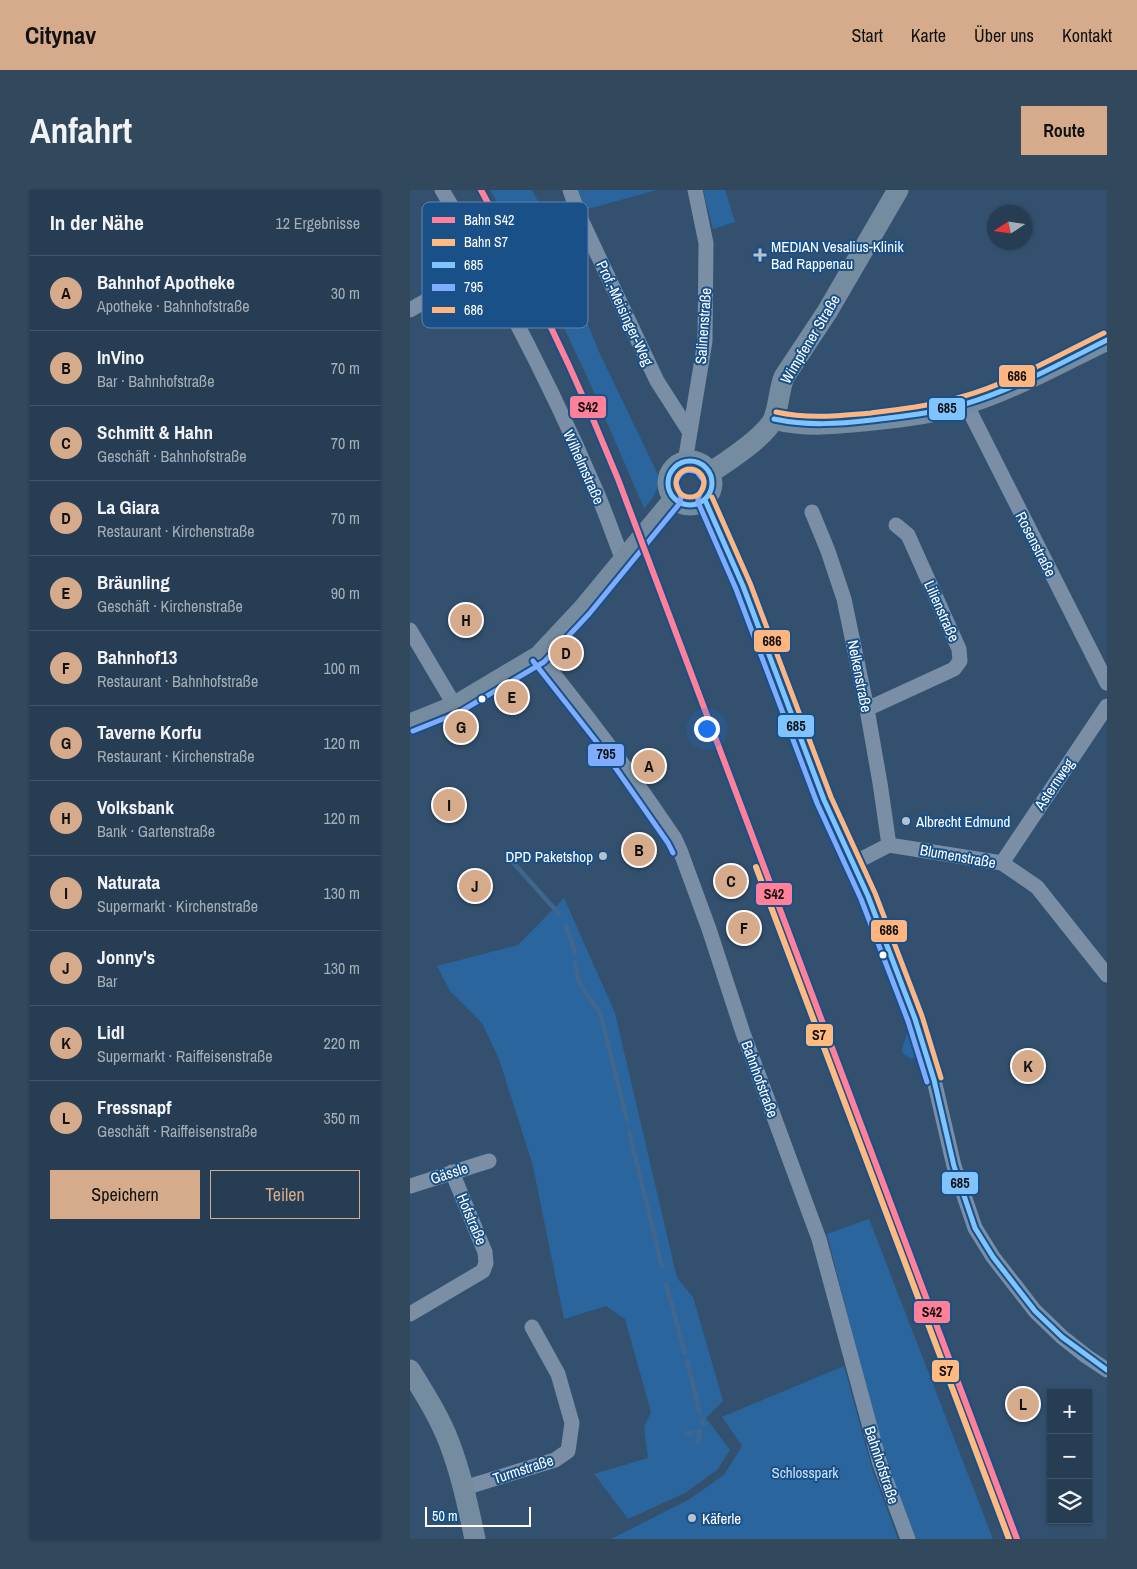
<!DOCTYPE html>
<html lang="de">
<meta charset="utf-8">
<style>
body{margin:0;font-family:"Archivo Narrow",sans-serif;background:#32485d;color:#f1f3f6}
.controls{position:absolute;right:15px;bottom:15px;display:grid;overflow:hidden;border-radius:0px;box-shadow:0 1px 4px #0004}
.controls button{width:45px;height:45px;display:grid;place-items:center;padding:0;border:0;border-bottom:1px solid #42566a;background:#263d53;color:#f1f3f6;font:25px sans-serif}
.compass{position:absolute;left:577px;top:15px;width:45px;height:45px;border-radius:50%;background:#263d53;box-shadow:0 1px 4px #0004;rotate:258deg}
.scale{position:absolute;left:15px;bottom:12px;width:106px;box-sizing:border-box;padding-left:5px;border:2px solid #fff;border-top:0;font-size:14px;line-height:18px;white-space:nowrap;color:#fff;-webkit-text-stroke:4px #1a5088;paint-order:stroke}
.you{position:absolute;left:296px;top:538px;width:18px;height:18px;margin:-12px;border:4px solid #fff;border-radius:50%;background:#1a73e8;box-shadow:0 0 0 8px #1a73e833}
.badge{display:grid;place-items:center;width:32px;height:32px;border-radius:50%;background:#d6ab8b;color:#111;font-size:16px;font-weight:700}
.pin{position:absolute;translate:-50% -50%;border:2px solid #fff;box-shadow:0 1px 5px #0006}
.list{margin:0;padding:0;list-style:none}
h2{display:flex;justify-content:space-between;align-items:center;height:65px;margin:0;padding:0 20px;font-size:21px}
h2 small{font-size:16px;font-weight:400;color:#a4aeb8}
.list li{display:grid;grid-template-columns:32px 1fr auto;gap:15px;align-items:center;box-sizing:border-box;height:75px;padding:0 20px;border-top:1px solid #42566a}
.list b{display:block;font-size:19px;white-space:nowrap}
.list p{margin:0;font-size:16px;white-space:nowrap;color:#a4aeb8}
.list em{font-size:16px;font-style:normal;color:#a4aeb8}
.actions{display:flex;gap:10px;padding:15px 20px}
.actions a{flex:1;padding:11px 0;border:1px solid #d6ab8b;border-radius:0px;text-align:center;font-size:18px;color:#d6ab8b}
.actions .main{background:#d6ab8b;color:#111}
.icon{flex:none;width:28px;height:28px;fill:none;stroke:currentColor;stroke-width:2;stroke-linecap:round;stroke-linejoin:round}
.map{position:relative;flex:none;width:697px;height:1349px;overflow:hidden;border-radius:0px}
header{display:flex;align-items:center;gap:30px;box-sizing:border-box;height:70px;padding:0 25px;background:#d6ab8b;color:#111}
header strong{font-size:24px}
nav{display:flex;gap:28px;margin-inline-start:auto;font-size:18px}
.intro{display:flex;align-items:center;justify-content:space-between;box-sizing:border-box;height:120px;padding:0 30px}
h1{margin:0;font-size:35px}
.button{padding:12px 22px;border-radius:0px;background:#d6ab8b;color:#111;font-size:18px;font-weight:700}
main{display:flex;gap:30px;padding:0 30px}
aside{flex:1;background:#263d53;border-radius:0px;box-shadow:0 1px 4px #0004}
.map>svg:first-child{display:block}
.green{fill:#2a659e}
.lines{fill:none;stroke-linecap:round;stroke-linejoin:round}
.stream{stroke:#3f668e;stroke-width:4.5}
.street{stroke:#7a8fa5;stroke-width:15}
.secondary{stroke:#758ba0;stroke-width:21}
.bus-1-casing{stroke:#1a5088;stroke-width:9}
.bus-2-casing{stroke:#1a5088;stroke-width:9}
.bus-3-casing{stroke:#1a5088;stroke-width:9}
.bus-1{stroke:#80c4ff;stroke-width:5}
.bus-2{stroke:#80acff;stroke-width:5}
.bus-3{stroke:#ffb580;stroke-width:5}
.rail-1-casing{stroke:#1a5088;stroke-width:10}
.rail-2-casing{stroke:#1a5088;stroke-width:10}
.rail-1{stroke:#ff8098;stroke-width:6}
.rail-2{stroke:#ffba80;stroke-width:6}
.poi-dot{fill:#b8c2cd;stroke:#1a5088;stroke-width:2}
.bus-dot{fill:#fff;stroke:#1a5088;stroke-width:2}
.labels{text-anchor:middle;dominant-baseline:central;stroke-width:4;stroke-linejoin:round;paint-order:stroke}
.poi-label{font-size:15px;fill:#fff;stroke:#1a5088;text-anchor:start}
.street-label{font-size:15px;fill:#fff;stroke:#1a5088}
.park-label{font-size:15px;fill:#c8e1f9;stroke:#1a5088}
.key{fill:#1a5088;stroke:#5f84ac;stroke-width:1}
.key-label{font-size:14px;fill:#fff}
.line-badge{stroke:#1a5088;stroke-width:2}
.pale-badge-label{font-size:14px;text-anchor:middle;font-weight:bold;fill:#111}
</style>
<header>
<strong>Citynav</strong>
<nav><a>Start</a><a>Karte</a><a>Über uns</a><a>Kontakt</a></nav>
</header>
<div class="intro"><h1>Anfahrt</h1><a class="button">Route</a></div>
<main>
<aside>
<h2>In der Nähe<small>12 Ergebnisse</small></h2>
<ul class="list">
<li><span class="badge">A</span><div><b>Bahnhof Apotheke</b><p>Apotheke · Bahnhofstraße</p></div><em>30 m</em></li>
<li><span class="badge">B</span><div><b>InVino</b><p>Bar · Bahnhofstraße</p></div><em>70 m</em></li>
<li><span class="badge">C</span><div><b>Schmitt &amp; Hahn</b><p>Geschäft · Bahnhofstraße</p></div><em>70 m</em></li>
<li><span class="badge">D</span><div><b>La Giara</b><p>Restaurant · Kirchenstraße</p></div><em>70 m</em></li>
<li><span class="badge">E</span><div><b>Bräunling</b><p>Geschäft · Kirchenstraße</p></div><em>90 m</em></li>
<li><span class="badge">F</span><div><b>Bahnhof13</b><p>Restaurant · Bahnhofstraße</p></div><em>100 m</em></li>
<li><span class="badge">G</span><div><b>Taverne Korfu</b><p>Restaurant · Kirchenstraße</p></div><em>120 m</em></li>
<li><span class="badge">H</span><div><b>Volksbank</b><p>Bank · Gartenstraße</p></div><em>120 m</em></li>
<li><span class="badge">I</span><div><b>Naturata</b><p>Supermarkt · Kirchenstraße</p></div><em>130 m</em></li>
<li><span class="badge">J</span><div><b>Jonny's</b><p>Bar</p></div><em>130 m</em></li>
<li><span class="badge">K</span><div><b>Lidl</b><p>Supermarkt · Raiffeisenstraße</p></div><em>220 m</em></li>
<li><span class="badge">L</span><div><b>Fressnapf</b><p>Geschäft · Raiffeisenstraße</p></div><em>350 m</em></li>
</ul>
<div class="actions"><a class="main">Speichern</a><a>Teilen</a></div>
</aside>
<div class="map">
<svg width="697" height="1349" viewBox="0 0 697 1349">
<rect width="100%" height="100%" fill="#33516f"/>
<!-- green -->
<path class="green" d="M80 0H122L140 34 160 89 189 162 251 291C244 303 245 308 234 318L179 191 124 74Z
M167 0H247L174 20Z
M293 0H315L325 32 303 39Z
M154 708 205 823 267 1088 283 1107 313 1211 296 1228 320 1260 307 1280 275 1303 218 1329 184 1284 238 1268 234 1237 241 1222 215 1129 196 1116 154 1129 123 976 89 869 72 833 40 801 27 776 108 755Z
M498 841 501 842 508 862 505 867 502 869 493 864 492 859Z
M459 1029 583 1349H506L478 1274 456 1199 417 1044Z
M434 1176 462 1279 488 1349H201L278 1310 314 1285 332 1256 312 1227Z"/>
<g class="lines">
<!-- stream -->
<path class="stream" d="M101 670 149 724
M156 735 165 762
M165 772 169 792 178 807 190 822 217 930
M219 941 252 1077
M256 1094 275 1163
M277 1171 290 1223
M292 1230 294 1234H292
M287 1242 290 1241 288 1252
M276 1244 282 1243"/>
<!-- street -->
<path class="street" d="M32 0C90 97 143 199 187 303 197 326 204 348 213 370
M160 0 168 23 247 191 279 241
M0 120 77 76
M556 214 697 493
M275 272 295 151 296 53 285 0
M295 310 333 396 414 610 458 706 505 829 524 890 544 976 565 1038 583 1067 625 1121 652 1147 676 1166 697 1180
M402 322 418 361 434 409 457 519 470 593 479 655
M0 440 45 516
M129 466C177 525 223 586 265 649L270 660 299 739 333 843 409 1049 470 1274 498 1349
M457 519 544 479 550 471 549 459 498 345 486 335
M444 673 479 655 592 673 627 697 697 785
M592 673 697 516
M0 996 79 971
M0 1124 73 1081 76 1073 75 1062 42 982
M54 1298 145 1270 158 1261 162 1233 148 1184 122 1137"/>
<!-- secondary -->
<path class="secondary" d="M364 229C394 237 423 234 454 231 488 227 522 224 555 214 604 199 651 172 697 150
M258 293a22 22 0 1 1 44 0a22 22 0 1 1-44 0Z
M300 283C316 272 357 246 364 228 369 215 369 200 374 187L417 122 488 0
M0 534 45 516 129 466 173 419 264 309
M0 1180C14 1203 29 1226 39 1252 51 1283 58 1316 65 1349"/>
<defs>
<path id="bus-1" d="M364 229C397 236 429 234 462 230 493 226 525 223 555 214 605 199 651 173 697 150
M258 293a22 22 0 1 1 44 0a22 22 0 1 1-44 0Z
M295 310 333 396 414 610 458 706 505 829 524 890 544 976 565 1038 583 1067 625 1121 652 1147 697 1180"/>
<path id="bus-2" d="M123 471 193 560 258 653 263 663
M3 541 48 523 134 472 179 424 270 313 271 307 266 293C269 281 277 278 287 282L294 291C294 299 287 305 288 312L326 399 407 613 451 709 498 831 517 892"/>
<path id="bus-3" d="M366 222C397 229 429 226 461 223 491 219 521 216 551 207 601 193 647 166 694 143
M266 293a14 14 0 1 1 28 0a14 14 0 1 1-28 0Z
M302 307 340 393 421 607 465 703 512 826 531 888"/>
</defs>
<!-- bus-1 casing -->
<use href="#bus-1" class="bus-1-casing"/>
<!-- bus-2 casing -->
<use href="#bus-2" class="bus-2-casing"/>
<!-- bus-3 casing -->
<use href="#bus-3" class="bus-3-casing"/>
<!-- bus-1 -->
<use href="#bus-1" class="bus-1"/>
<!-- bus-2 -->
<use href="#bus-2" class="bus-2"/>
<!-- bus-3 -->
<use href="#bus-3" class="bus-3"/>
<defs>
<path id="rail-1" d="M71 0C122 94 168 190 208 289L607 1349"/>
<path id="rail-2" d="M346 677 599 1349"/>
</defs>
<!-- rail-1 casing -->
<use href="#rail-1" class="rail-1-casing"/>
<!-- rail-2 casing -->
<use href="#rail-2" class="rail-2-casing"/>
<!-- rail-1 -->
<use href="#rail-1" class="rail-1"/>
<!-- rail-2 -->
<use href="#rail-2" class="rail-2"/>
</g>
<!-- markers -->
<g class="poi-dot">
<path d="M347.5 57.5h5v5h5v5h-5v5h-5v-5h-5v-5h5z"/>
<circle cx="496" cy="631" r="5"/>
<circle cx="193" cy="666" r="5"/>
<circle cx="282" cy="1328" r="5"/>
</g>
<g class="bus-dot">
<circle cx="72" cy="509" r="4.5"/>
<circle cx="473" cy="765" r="4.5"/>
</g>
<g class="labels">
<!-- poi labels -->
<g class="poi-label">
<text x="361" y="56">MEDIAN Vesalius-Klinik<tspan x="361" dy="17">Bad Rappenau</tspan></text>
<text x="506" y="631">Albrecht Edmund</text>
<text x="183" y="666" text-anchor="end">DPD Paketshop</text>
<text x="292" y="1328">Käferle</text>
</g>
<!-- street labels -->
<g class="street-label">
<text transform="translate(215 123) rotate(65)">Prof.-Meisinger-Weg</text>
<text transform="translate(293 136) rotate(-86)">Salinenstraße</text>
<text transform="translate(400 149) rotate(-59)">Wimpfener Straße</text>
<text transform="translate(174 277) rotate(66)">Wilhelmstraße</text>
<text transform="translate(626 354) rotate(63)">Rosenstraße</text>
<text transform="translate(532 421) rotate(66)">Lilienstraße</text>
<text transform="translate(450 486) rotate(79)">Nelkenstraße</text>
<text transform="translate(644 594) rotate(-56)">Asternweg</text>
<text transform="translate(548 666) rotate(10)">Blumenstraße</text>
<text transform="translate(350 889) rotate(70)">Bahnhofstraße</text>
<text transform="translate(39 983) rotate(-18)">Gässle</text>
<text transform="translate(62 1029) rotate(67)">Hofstraße</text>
<text transform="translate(472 1275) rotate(72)">Bahnhofstraße</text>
<text transform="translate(113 1279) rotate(-18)">Turmstraße</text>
</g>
<!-- park labels -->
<g class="park-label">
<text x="395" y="1282">Schlosspark</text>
</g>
</g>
<!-- legend -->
<rect x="12" y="12" width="166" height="126" rx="8" class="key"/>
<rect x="22" y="27" width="23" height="6" fill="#ff8098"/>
<rect x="22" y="49" width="23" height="7" fill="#ffba80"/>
<rect x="22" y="72" width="23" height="6" fill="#80c4ff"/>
<rect x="22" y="94" width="23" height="7" fill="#80acff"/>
<rect x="22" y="117" width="23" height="6" fill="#ffb580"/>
<g class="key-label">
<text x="54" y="35">Bahn S42</text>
<text x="54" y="57">Bahn S7</text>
<text x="54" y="80">685</text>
<text x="54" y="102">795</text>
<text x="54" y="125">686</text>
</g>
<g class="line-badge">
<rect x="588" y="174" width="38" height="24" rx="5" fill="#ffb580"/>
<rect x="159" y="205" width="38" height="24" rx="5" fill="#ff8098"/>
<rect x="518" y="207" width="38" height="24" rx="5" fill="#80c4ff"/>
<rect x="343" y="439" width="38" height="24" rx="5" fill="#ffb580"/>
<rect x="367" y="524" width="38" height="24" rx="5" fill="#80c4ff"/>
<rect x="177" y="553" width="38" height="24" rx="5" fill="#80acff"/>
<rect x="345" y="692" width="38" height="24" rx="5" fill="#ff8098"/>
<rect x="460" y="729" width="38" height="24" rx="5" fill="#ffb580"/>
<rect x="395" y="833" width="29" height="24" rx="5" fill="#ffba80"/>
<rect x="531" y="981" width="38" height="24" rx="5" fill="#80c4ff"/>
<rect x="503" y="1110" width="38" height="24" rx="5" fill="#ff8098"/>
<rect x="521" y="1169" width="29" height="24" rx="5" fill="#ffba80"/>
</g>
<g class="pale-badge-label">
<text x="607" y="191">686</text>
<text x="178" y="222">S42</text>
<text x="537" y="223">685</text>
<text x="362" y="456">686</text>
<text x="386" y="541">685</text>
<text x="196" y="569">795</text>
<text x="364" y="709">S42</text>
<text x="479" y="745">686</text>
<text x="409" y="850">S7</text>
<text x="550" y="998">685</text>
<text x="522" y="1127">S42</text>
<text x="536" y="1186">S7</text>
</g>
</svg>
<div class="controls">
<button>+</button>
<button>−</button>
<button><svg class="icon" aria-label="layers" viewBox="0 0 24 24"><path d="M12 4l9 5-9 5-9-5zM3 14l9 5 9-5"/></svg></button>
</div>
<svg class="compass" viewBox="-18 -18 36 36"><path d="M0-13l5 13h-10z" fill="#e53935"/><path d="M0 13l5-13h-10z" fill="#a4aeb8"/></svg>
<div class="scale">50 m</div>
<div class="you"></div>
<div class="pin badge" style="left:239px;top:576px">A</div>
<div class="pin badge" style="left:229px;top:660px">B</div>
<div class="pin badge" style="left:321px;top:691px">C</div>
<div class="pin badge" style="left:156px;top:463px">D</div>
<div class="pin badge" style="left:102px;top:507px">E</div>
<div class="pin badge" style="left:334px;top:738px">F</div>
<div class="pin badge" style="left:51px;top:537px">G</div>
<div class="pin badge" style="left:56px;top:430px">H</div>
<div class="pin badge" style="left:39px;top:615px">I</div>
<div class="pin badge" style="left:65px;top:696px">J</div>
<div class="pin badge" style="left:618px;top:876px">K</div>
<div class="pin badge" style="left:613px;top:1214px">L</div>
</div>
</main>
